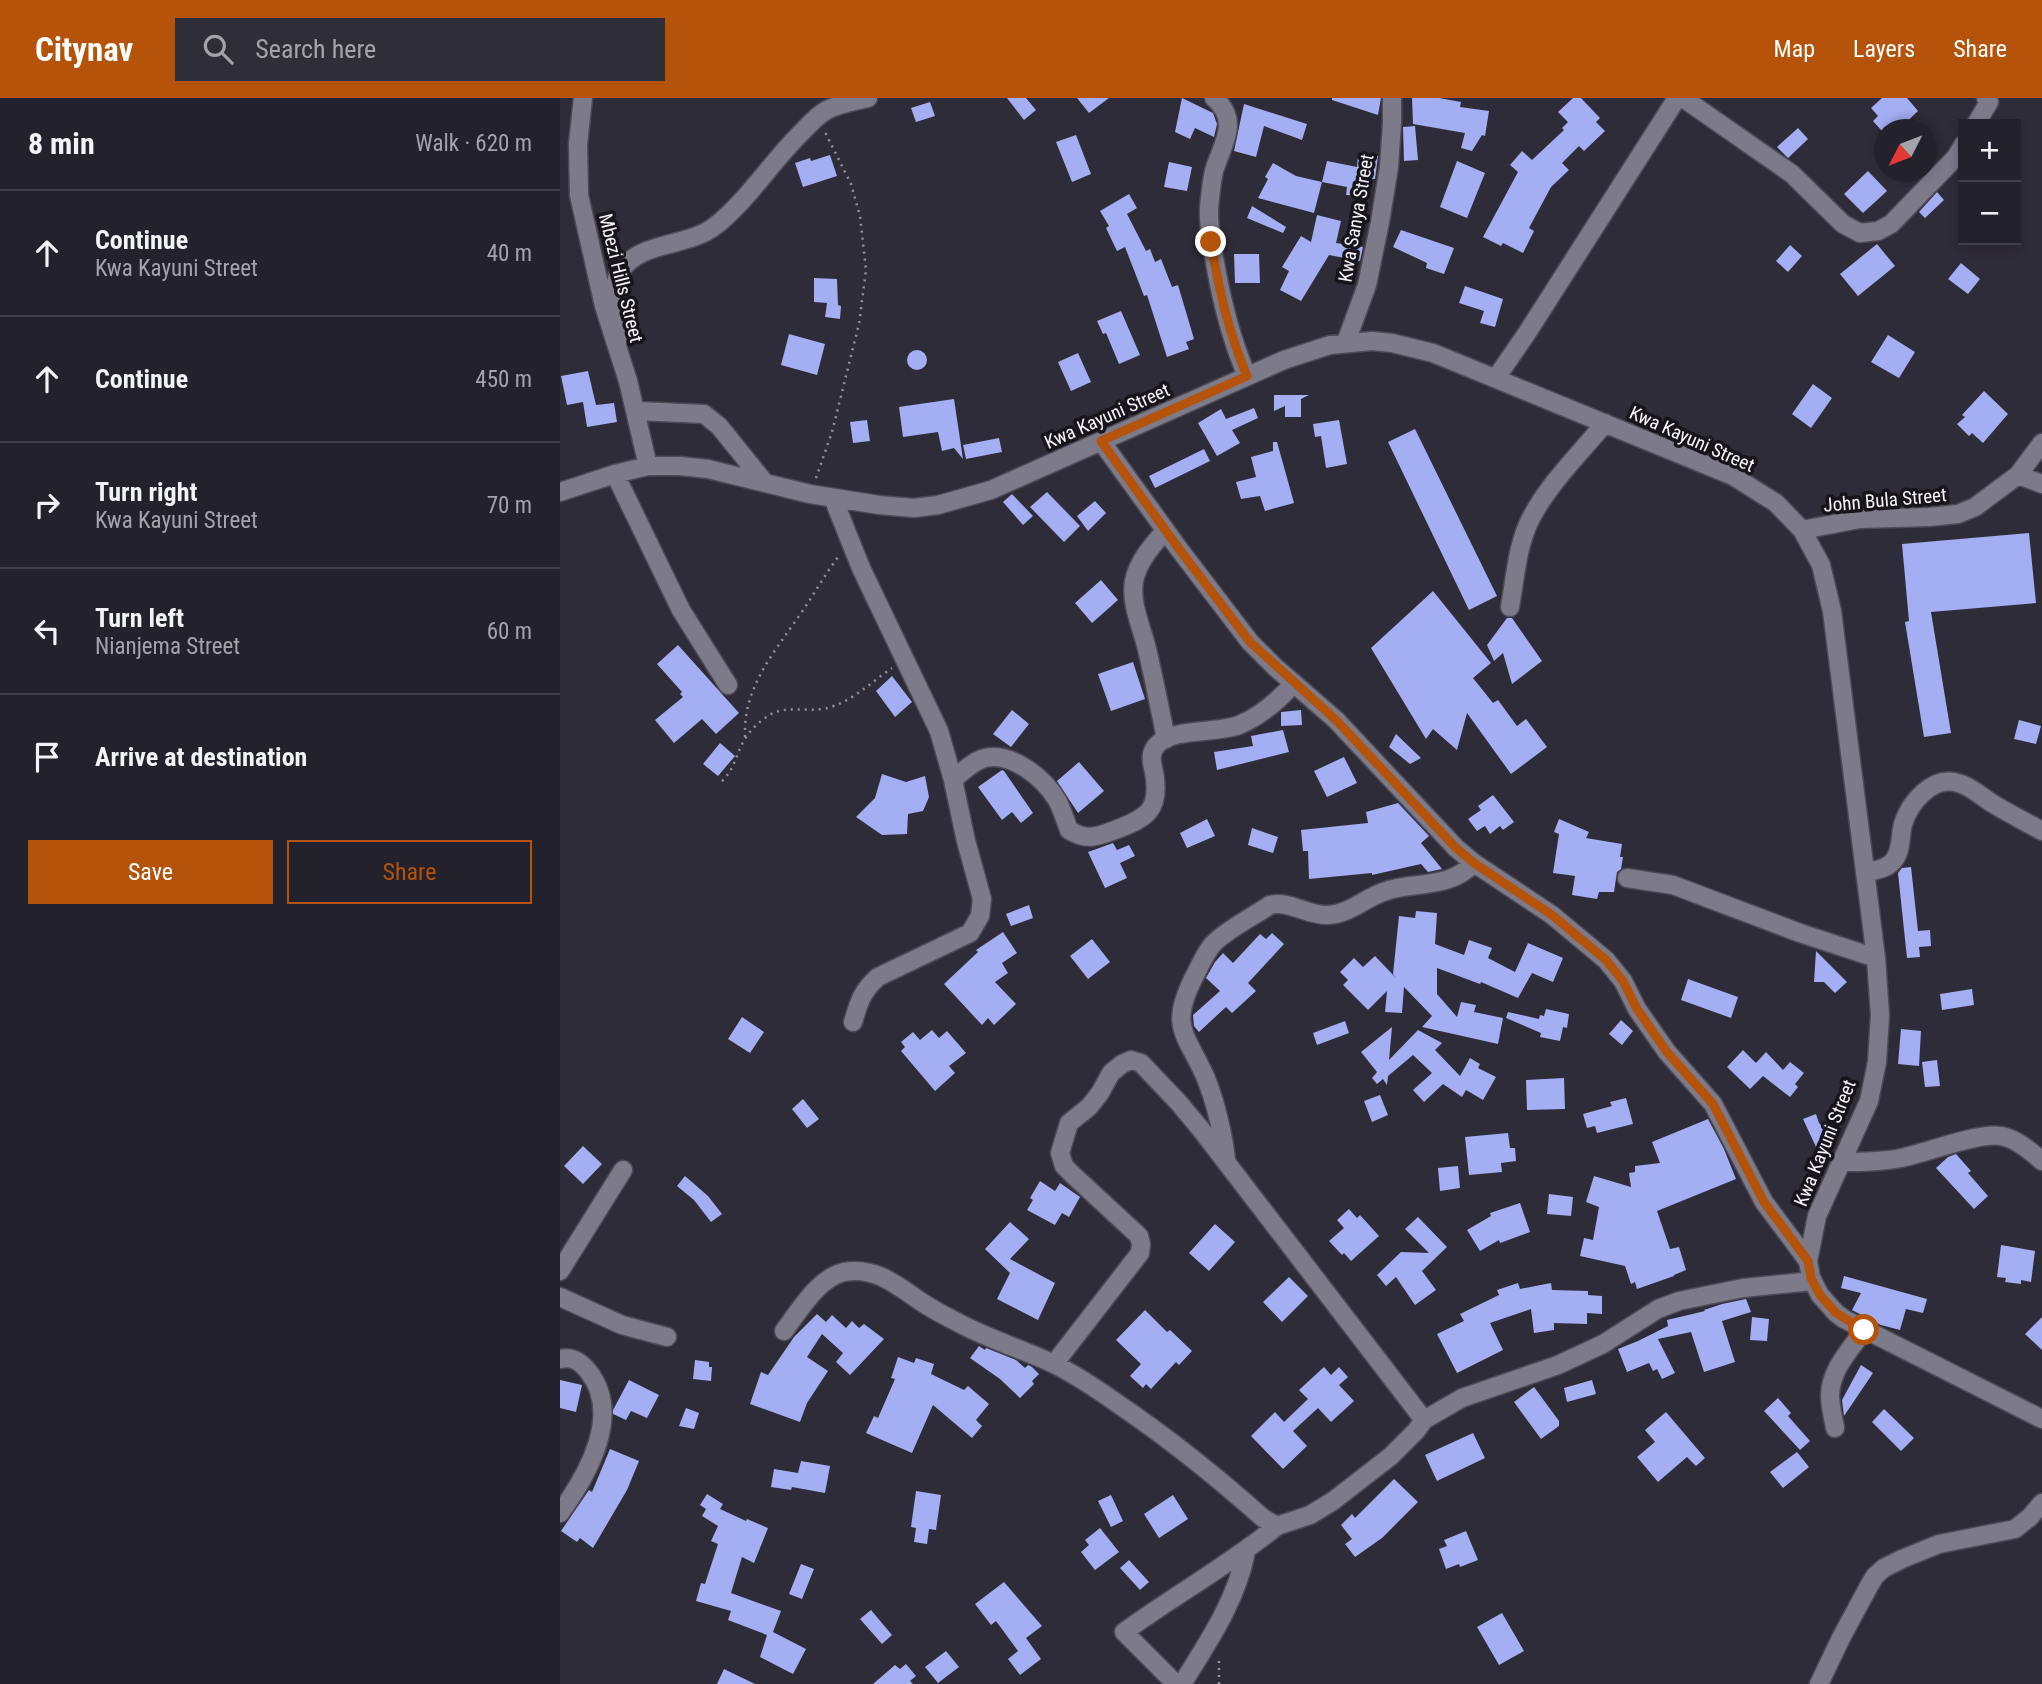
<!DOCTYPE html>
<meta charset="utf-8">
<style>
body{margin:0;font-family:"Roboto Condensed",sans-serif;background:#2f2e37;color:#f1f3f6}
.controls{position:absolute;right:21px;top:21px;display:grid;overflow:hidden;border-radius:0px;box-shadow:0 4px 10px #0003}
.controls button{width:63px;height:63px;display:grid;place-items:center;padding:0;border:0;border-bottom:2px solid #403e47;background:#23212b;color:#f1f3f6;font:35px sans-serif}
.compass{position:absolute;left:1314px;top:21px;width:63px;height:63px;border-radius:50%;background:#23212b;box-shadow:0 4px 10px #0003;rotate:228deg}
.stop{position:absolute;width:21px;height:21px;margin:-16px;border:5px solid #b45309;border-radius:50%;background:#fff}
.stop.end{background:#b45309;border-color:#fff;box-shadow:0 2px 7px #0008}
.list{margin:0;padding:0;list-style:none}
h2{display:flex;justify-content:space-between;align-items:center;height:91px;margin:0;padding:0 28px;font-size:30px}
h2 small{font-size:23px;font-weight:400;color:#a3a3a9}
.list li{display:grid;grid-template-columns:46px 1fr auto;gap:21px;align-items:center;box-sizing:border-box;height:126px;padding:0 28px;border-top:2px solid #403e47}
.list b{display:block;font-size:26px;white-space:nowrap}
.list p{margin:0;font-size:23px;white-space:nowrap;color:#a3a3a9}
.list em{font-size:23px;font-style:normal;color:#a3a3a9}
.actions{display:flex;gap:14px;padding:21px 28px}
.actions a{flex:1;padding:16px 0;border:2px solid #b45309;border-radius:0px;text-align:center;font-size:24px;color:#b45309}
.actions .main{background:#b45309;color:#fff}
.icon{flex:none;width:38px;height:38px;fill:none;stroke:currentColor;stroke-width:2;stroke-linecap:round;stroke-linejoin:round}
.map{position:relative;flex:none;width:1482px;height:1586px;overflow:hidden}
header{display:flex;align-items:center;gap:42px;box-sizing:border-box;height:98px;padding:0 35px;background:#b45309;color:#fff}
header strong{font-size:33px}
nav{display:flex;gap:38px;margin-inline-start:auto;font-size:24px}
.search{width:490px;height:63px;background:#2f2e37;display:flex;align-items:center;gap:18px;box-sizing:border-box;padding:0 24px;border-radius:0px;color:#a3a3a9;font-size:26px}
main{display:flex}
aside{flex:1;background:#23212b}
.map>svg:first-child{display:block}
.building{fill:#a4aef2}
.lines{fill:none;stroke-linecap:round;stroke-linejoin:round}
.minor-casing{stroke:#4d4a55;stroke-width:21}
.path{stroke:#95929e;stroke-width:2.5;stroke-dasharray:2 5;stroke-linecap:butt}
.minor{stroke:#7d7a8a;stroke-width:18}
.route{stroke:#b45309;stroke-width:9}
.labels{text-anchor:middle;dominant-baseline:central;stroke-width:7;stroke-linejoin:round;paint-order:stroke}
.street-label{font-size:19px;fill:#f6f3fd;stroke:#17151b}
</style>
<header>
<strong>Citynav</strong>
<div class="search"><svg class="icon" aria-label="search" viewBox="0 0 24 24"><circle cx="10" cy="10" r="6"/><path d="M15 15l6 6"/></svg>Search here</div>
<nav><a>Map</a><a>Layers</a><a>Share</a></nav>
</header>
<main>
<aside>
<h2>8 min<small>Walk · 620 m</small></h2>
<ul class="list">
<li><svg class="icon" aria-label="ahead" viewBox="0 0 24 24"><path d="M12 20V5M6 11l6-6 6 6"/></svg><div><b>Continue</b><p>Kwa Kayuni Street</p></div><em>40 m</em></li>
<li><svg class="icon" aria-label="ahead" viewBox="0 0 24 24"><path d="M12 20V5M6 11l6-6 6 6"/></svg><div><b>Continue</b></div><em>450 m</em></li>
<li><svg class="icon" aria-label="right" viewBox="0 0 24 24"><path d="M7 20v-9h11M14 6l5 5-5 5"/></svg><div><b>Turn right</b><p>Kwa Kayuni Street</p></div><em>70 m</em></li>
<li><svg class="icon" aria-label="left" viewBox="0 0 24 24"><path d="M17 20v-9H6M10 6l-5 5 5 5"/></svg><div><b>Turn left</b><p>Nianjema Street</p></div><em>60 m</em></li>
<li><svg class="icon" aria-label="arrive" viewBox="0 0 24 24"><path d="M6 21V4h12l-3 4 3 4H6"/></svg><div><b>Arrive at destination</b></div></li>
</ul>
<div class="actions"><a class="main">Save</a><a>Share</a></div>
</aside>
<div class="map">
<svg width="1482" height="1586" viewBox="0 0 1482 1586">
<rect width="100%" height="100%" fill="#2f2c39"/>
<!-- building -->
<path class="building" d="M447 0H466L476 12 464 22Z
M517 0H549L529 15Z
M622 0 653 15 657 26 654 39 635 30 630 41 615 34Z
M772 0H821L818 17 772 2Z
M852 0H879L901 4 900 9 929 13 925 38 922 37 912 53 901 50 905 35 853 26Z
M1013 0H1021L1040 20 1036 24 1045 33 1024 53 1019 48 1002 65 1009 72 991 89 969 130 974 133 963 155 943 145 941 148 923 139 958 74 950 67 962 53 972 62 1004 32 1002 30 1008 24 998 14Z
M1322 0H1347L1358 13 1338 32H1321L1313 23 1318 18 1311 10Z
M370 4 375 18 356 24 351 10Z
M684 6 747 26 742 42 704 28 696 59 674 53Z
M855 28 858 62 844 63 843 29Z
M1238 30 1248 41 1228 60 1217 49Z
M516 37 531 76 512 84 496 44Z
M270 57 277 78 243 89 235 65 250 60 251 63Z
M798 57 818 58 815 81 801 80 799 98 786 97 787 89 762 84 767 63 797 69Z
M897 63 925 75 907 120 880 109Z
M609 64 632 69 627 93 604 89Z
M713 65 736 78 762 84 754 115 698 100 708 81 705 79Z
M1308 73 1327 93 1303 115 1284 96Z
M1377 94 1384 102 1365 120 1359 114Z
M569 96 577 110 567 116 586 153 590 151 595 164 601 161 612 189 618 187 634 241 626 244 629 251 607 259 587 197 584 198 565 149 557 153 546 130 549 128 540 113Z
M692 108 726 129 723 135 687 120Z
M757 117 781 123 776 145 803 149 800 163 769 157 741 203 720 192 729 173 722 169 741 138 751 144Z
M841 132 894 150 884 176 866 170 867 165 833 149Z
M1317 146 1335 168 1298 198 1280 176Z
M1230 147 1242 158 1228 174 1216 163Z
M674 156H699L700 185H675Z
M1401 165 1420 181 1408 196 1388 181Z
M254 180 277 181 278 207 281 208 280 221 265 219 267 205 254 204Z
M905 188 943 201 935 229 920 225 924 213 899 205Z
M561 213 580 257 559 266 546 235 543 236 537 223Z
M229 236 265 246 257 277 221 267Z
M1328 237 1355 254 1339 280 1311 264Z
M347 262a10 10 0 1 1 20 0a10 10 0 1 1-20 0Z
M518 255 531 284 511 293 498 264Z
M28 273 36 307 54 305 57 324 27 329 23 304 7 307 1 278Z
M1253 286 1272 300 1251 330 1232 316Z
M1424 293 1448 316 1423 345 1412 335 1409 338 1397 326 1405 319 1402 317Z
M714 297H749L741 301V319H725V308L714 313Z
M394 301 403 361 394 350 382 353 378 334 343 339 339 309Z
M694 310 698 320 672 332 680 345 657 358 638 325 661 311 666 321Z
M307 322 310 343 293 345 290 324Z
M779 322 787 366 766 370 761 338 755 339 753 326Z
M855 331 937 498 909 512 828 344Z
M439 340 442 354 406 361 403 347Z
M713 344H717L734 405 705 413 700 398 681 401 676 384 696 379 691 359 713 353V354Z
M644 351 650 363 595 390 589 378Z
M487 394 520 428 504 444 470 409Z
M452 396 473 418 463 427 443 404Z
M535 403 546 415 528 433 517 418Z
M1469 435 1476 505 1371 514 1391 635 1364 639 1345 524 1349 523 1342 446Z
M541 482 558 502 532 525 515 505Z
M873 493 931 565 913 580 933 605 938 602 957 628 966 621 987 649 951 676 907 615 897 652 873 631 866 641 811 550Z
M947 520H952L982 563 952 586 943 555 934 563 927 547Z
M118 547 179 615 156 636 142 621 114 645 95 622 123 599 120 596 122 594 97 566Z
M573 564 585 601 551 613 538 576Z
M332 578 352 604 335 619 316 593Z
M452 612 469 626 451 649 433 636Z
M741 612 742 627 721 628V614Z
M1459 622 1481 628 1476 646 1454 641Z
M723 632 729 654 657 672 654 654 693 648 691 638Z
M836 636 861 660 850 666 829 649Z
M160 645 175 658 158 678 143 666Z
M784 659 797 685 767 699 754 673Z
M519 664 544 693 518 715 497 683Z
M442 672 444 673 473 715 461 725 452 714 442 722 418 689Z
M322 676 346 684 365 678 369 699 363 713 348 716 347 736 322 737 296 719 315 700Z
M933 697 954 724 943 732 940 728 930 736 925 728 917 733 908 721 921 712 918 708Z
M838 705 869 738 861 745 882 771 868 774 861 766 812 777V775L749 781 748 753H743L741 732 808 725 806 714Z
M647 721 655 738 627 750 620 735Z
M999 721 1029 734 1026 740 1062 746 1060 759H1063L1061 771 1057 774 1054 794H1039L1037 801 1012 797 1015 778 993 775 999 736 994 734Z
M692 730 718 739 713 755 688 747Z
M553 745 557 752 569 747 575 758 560 765 567 780 545 790 528 754Z
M1351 769 1358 833 1370 832 1371 848 1359 849 1360 859 1347 860 1338 775 1342 770Z
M469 807 473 820 451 828 446 816Z
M856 813 877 815 875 846 904 857 909 842 932 850 928 860 955 874 968 845 1003 860 993 884 972 875 958 900 921 884 920 886 877 870V896L897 919 901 904 916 907 914 914 943 920 938 946 862 929 872 918 844 889 842 915 825 914 827 893 808 912 783 887 788 882 780 874 794 860 803 869 815 858 836 880 833 876 839 818 855 820Z
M443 834 457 855 442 865 448 875 435 884 456 906 434 927 428 920 422 927 384 886 418 854 416 852Z
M712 835 724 846 688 885 696 893 672 915 666 909 639 934 634 928 633 917 660 893 646 880 655 864 663 855 673 865 700 836 706 841Z
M532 841 550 864 528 881 510 858Z
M1256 853 1287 884 1275 895 1264 884H1254Z
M1128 881 1178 899 1171 920 1121 902Z
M1412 891 1414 907 1382 912 1380 896Z
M986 911 1009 916 1007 930 1003 929 1000 943 980 939 981 935 946 920 948 914 979 921 980 917 984 918Z
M182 919 204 934 190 955 168 941Z
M1061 922 1073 933 1062 947 1049 936Z
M785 923 789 935 757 947 753 935Z
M832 929 829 962 858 932 882 945 875 952 900 978 910 960 920 966 918 970 936 979 923 1002 906 992 902 999 883 986 864 1004 853 992 872 975 853 957 828 978 827 987 823 981 817 986 812 980 817 974 801 954Z
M1341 931 1361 933 1359 968 1338 966Z
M372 932 379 940 387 933 406 955 389 968 395 975 375 993 341 953 345 949 341 944 353 934 360 942Z
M1183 952 1196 965 1206 954 1223 972 1230 964 1244 975 1235 986 1238 989 1230 999 1203 978 1190 991 1167 969Z
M1377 962 1380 988 1365 989 1362 964Z
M1004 980 1005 1011 967 1012 966 982Z
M820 997 828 1017 812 1024 804 1003Z
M1066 1000 1073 1026 1037 1035 1035 1028 1027 1030 1023 1016 1052 1008 1050 1004Z
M243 1001 259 1021 247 1030 232 1011Z
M1256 1016 1259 1025 1269 1036 1256 1049 1243 1021Z
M1148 1021 1164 1051 1176 1081 1097 1113 1110 1151 1119 1149 1126 1172 1114 1177V1178L1077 1191 1075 1184 1071 1186 1065 1168 1020 1158 1024 1140 1033 1142 1039 1109 1026 1104 1034 1078 1071 1089 1069 1075 1075 1074V1068L1100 1065 1092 1044Z
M948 1035 950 1050H955L956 1063 941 1065 942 1074 909 1077 905 1039Z
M23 1048 42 1066 23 1086 4 1068Z
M1396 1056 1411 1073 1408 1075 1428 1098 1414 1111 1376 1070 1388 1059Z
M898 1068 900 1090 880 1093 878 1070Z
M125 1078 148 1098 162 1116 151 1124 134 1102 117 1088Z
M480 1083 495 1093 500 1085 520 1099 509 1119 502 1115 495 1127 467 1112 473 1102 470 1100Z
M989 1096 1013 1099 1011 1118 987 1116Z
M960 1105 970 1134 940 1145 939 1142 920 1153 907 1132 931 1118 930 1115Z
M789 1111 797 1120 800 1117 819 1138 791 1163 784 1155 782 1157 769 1143 784 1130 777 1122Z
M858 1119 887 1149 862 1173 876 1192 855 1207 836 1179 826 1188 817 1177 841 1154 869 1155 845 1131Z
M450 1124 469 1141 450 1161 495 1185 478 1222 437 1201 450 1175 425 1151Z
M655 1126 675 1144 649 1173 629 1155Z
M1441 1147 1475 1153 1471 1184 1461 1182V1186L1445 1184 1446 1180 1437 1179Z
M1284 1178 1367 1201 1363 1215 1346 1211 1340 1232 1321 1227 1292 1212 1301 1195 1281 1190Z
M729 1179 748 1198 722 1224 703 1204Z
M958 1185 960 1191 991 1185 992 1192 1028 1193V1197L1042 1198V1216L1027 1215V1226L994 1225V1232L974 1235 971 1211 930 1225 943 1252 897 1275 877 1236 904 1223 900 1216 939 1197 937 1192Z
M1186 1201 1191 1214 1162 1223 1175 1264 1144 1274 1131 1234 1098 1241 1115 1275 1102 1281 1097 1271 1093 1273 1089 1265 1067 1274 1058 1251 1078 1243 1108 1228 1107 1222 1145 1213 1144 1212 1162 1206Z
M585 1212 607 1234 610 1232 632 1253 619 1267 616 1264 591 1291 586 1286 583 1290 570 1278 581 1266 556 1242Z
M257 1216 266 1224 272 1217 286 1230 292 1223 299 1230 304 1226 324 1241 290 1277 276 1264 283 1255 262 1236 247 1259 268 1273 247 1305 240 1324 190 1306 201 1274 208 1277 234 1239Z
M1192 1219 1209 1221 1207 1243 1190 1242Z
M1482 1219V1252L1465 1236Z
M419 1248 425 1252 426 1250 456 1262 465 1270 468 1267 472 1269 479 1276 472 1283 474 1286 460 1300 440 1281 410 1260Z
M338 1259 354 1265 356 1260 374 1266 371 1276 404 1292 408 1288 429 1306 416 1322 422 1328 412 1340 373 1307 352 1355 306 1335 314 1318 318 1320 335 1281 331 1280Z
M135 1262 149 1264V1269H152L151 1283 133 1281Z
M1301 1267 1313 1275 1284 1318 1282 1302Z
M764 1269 771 1277 779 1269 788 1279 779 1287 794 1303 771 1324 758 1310 733 1333 747 1348 723 1371 691 1338 715 1314 724 1324 748 1301 739 1292Z
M0 1282 22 1287 16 1314 0 1310Z
M69 1282 99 1297 87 1320 71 1313 66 1322 53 1316V1312Z
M1032 1282 1036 1296 1007 1304 1004 1290Z
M974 1289 999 1323V1328L981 1341 954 1304Z
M1218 1300 1231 1315 1228 1318 1250 1343 1240 1352 1204 1313Z
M126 1310 139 1315 134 1331 119 1328Z
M1324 1311 1354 1340 1341 1353 1312 1324Z
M1106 1314 1145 1360 1136 1368 1127 1359 1098 1384 1077 1359 1095 1344 1085 1332Z
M913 1335 925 1360 877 1383 865 1357Z
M50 1351 79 1363 67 1392 33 1450 20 1440 17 1444 1 1433 29 1392 32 1394Z
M1237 1354 1249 1369 1223 1390 1210 1374Z
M241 1363 270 1368 265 1395 232 1389 231 1392 211 1389 214 1371 238 1375Z
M834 1381 858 1404 822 1440 795 1459 785 1446 792 1441 781 1427 792 1416 795 1420Z
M356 1393 381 1397 376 1432 369 1431 367 1446 354 1444 356 1430 351 1429Z
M147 1396 163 1406 160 1411 186 1423 187 1421 208 1430 194 1465 182 1459 171 1495 221 1513 213 1534 246 1551 233 1576 200 1559 207 1537 168 1522 171 1513 136 1503 141 1485 145 1486 158 1446 151 1443 158 1428 142 1418 146 1411 140 1407Z
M551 1397 563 1423 551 1429 538 1403Z
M613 1397 628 1421 599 1440 584 1416Z
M540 1430 559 1454 535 1472 521 1454 529 1447 525 1442Z
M906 1433 918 1462 900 1469 899 1466 886 1471 879 1451 887 1448 884 1442Z
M569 1462 589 1484 580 1492 560 1470Z
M241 1466 254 1471 242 1501 229 1496Z
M444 1484 482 1528 466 1540 481 1561 460 1577 448 1561 458 1553 436 1523 431 1527 415 1506Z
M311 1512 332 1537 322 1546 300 1521Z
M942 1515 964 1553 939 1567 917 1529Z
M386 1553 399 1569 378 1585 365 1569Z
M346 1566 356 1578 350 1583 353 1586H313L335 1567 340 1571Z
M164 1571 195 1586H157Z"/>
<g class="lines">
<defs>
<path id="minor" d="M23 0 18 46 19 97 44 208 68 283 88 368
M654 0C681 23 662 46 654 73 652 82 651 91 650 100 647 119 651 140 654 159 661 201 670 239 687 278
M1123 0 1232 76 1283 126 1300 135 1318 133 1331 126 1396 59 1403 47
M1416 26 1429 4 1426 0
M786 244 807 187 820 124 829 69 832 25V0
M57 249C57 240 59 231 59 222 59 207 51 187 60 174 80 142 127 150 155 128 187 103 210 66 239 37 248 28 256 18 267 12 279 6 295 3 308 0
M936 280 967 235 1117 0
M77 313 144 316 159 328 205 385
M541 343 619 451 690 544 715 569 776 622 896 750 914 765 992 817 1046 862 1063 883 1077 911 1107 954 1153 1006 1204 1104 1248 1163
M55 376 121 512 168 587
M1458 377 1482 345
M0 394 55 376 88 368H120L148 371 250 396 319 407 354 410 378 407 431 392 724 262 770 247 812 243 832 245 873 255 1173 378 1216 405 1242 432 1261 467 1272 513 1316 860 1320 917 1317 964 1309 1003 1257 1118 1248 1163 1251 1180 1260 1197 1276 1215 1284 1221 1482 1321
M273 400 301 470 379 633 393 682 406 743 422 801 420 818 410 835 318 879C302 893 299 904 293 924
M1242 432 1300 421 1369 419 1398 416 1415 409 1458 377 1482 386
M605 433C592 448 578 463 574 483 570 505 582 530 587 551 594 581 600 611 606 641
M950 509C955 481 957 450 969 424 987 387 1019 357 1045 325
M393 682C402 674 413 663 425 660 452 654 484 680 497 702 502 711 505 722 509 732 527 743 536 739 555 732 587 720 601 712 594 674 592 665 589 657 596 648 612 629 656 636 679 627 701 618 719 602 734 585
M1305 775C1315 772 1328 771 1334 762 1342 752 1340 737 1343 726 1350 704 1373 677 1398 685 1411 688 1423 700 1435 707 1450 716 1466 724 1482 733
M1067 780 1113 787 1240 835 1316 860
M666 1061C663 1035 655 1002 645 978 625 934 609 929 634 879 640 868 645 855 653 846 666 832 694 818 710 807 729 802 748 818 768 817 789 816 804 801 823 794 854 782 887 793 914 765
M1282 1064C1302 1064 1321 1064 1341 1060 1366 1055 1419 1034 1441 1038 1455 1040 1472 1054 1482 1063
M0 1173 63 1072
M0 1199 62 1227 107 1239
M224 1233C239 1213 258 1180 284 1174 314 1168 337 1187 360 1203 372 1211 385 1218 397 1224 428 1241 462 1251 494 1266 518 1278 540 1293 561 1308 611 1342 658 1380 703 1420L717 1428 750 1417 773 1403 831 1358 856 1333 864 1322 902 1300 998 1267 1043 1246 1098 1211 1119 1203 1183 1190 1253 1183
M0 1261C12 1258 20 1263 28 1273 63 1316 27 1378 0 1415
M494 1266 580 1155 581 1146 579 1138 513 1077 504 1068 500 1055 509 1025 529 1009 540 995 551 975 562 966 571 962 581 965 619 1005 643 1034 864 1322
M1275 1330C1273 1319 1270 1307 1270 1297 1271 1271 1290 1252 1304 1232
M616 1586 564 1534C615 1497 669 1467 717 1428
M622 1586C648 1544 677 1502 686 1453
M1259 1586 1281 1540 1309 1488 1315 1478 1324 1470 1342 1461 1379 1446 1455 1431 1470 1419 1482 1405"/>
</defs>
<!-- minor casing -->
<use href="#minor" class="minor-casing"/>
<!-- path -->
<path class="path" d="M256 380 272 334 299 226 306 172 300 118 291 86 265 34
M185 639C183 590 213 556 239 518 253 498 264 478 278 459
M162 683C175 671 176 655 185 641 190 632 200 623 208 618 226 606 247 615 267 610 292 604 311 584 332 570
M659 1586V1558"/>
<!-- minor -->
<use href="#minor" class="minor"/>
</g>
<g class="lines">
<!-- route -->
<path class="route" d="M651 144C659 192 668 233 687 278L541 343 619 451 690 544 776 622 896 750 914 765 992 817 1046 862 1063 883 1077 911 1107 954 1153 1006 1204 1104 1248 1163 1251 1180 1260 1197 1276 1215 1304 1232"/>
</g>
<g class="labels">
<!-- street labels -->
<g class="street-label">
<text transform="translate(796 120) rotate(-80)">Kwa Sanya Street</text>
<text transform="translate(61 180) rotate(76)">Mbezi Hills Street</text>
<text transform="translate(547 318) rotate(-24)">Kwa Kayuni Street</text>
<text transform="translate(1132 341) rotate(24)">Kwa Kayuni Street</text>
<text transform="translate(1325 402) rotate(-5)">John Bula Street</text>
<text transform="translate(1265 1045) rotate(-68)">Kwa Kayuni Street</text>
</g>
</g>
</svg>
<div class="controls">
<button>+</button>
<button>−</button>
</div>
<svg class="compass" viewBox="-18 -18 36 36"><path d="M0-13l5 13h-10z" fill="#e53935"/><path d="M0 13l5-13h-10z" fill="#a3a3a9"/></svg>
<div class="stop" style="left:1304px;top:1232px"></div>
<div class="stop end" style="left:651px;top:144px"></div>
</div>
</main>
